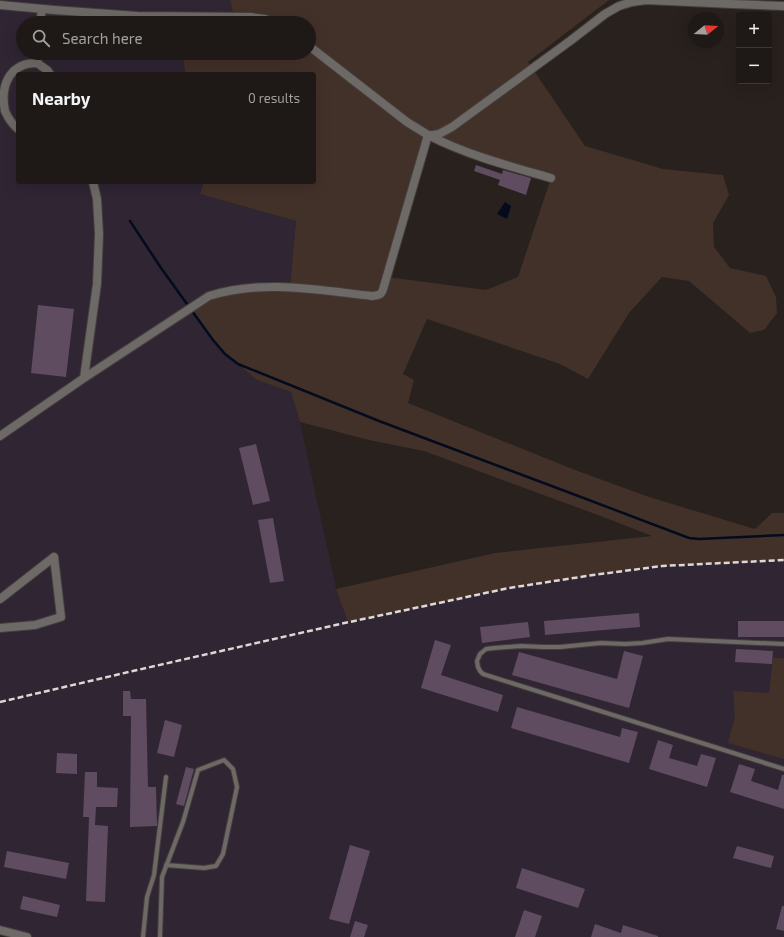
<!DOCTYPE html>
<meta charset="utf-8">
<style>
body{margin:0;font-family:"Exo 2",sans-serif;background:#26221f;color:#f1f3f6}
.controls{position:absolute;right:12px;top:12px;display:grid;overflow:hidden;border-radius:4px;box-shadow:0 4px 16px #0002}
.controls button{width:36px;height:36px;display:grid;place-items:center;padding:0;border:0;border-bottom:1px solid #3c3835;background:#1e1916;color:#f1f3f6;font:20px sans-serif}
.compass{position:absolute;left:688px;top:12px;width:36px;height:36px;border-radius:50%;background:#1e1916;box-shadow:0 4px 16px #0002;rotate:72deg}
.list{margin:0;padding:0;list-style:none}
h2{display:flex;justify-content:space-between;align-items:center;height:52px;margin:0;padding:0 16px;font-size:17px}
h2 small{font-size:13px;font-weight:400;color:#a1a0a1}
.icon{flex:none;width:22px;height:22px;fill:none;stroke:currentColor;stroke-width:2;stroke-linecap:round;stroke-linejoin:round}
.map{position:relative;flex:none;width:784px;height:937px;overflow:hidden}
.search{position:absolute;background:#1e1916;box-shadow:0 4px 16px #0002;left:16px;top:16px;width:300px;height:44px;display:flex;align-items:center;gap:10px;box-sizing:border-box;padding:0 14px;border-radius:22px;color:#a1a0a1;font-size:15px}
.panel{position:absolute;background:#1e1916;box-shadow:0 4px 16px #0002;left:16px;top:72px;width:300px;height:112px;border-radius:4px}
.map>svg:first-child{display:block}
.industrial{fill:#302533}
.green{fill:#423129;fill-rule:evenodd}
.water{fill:#030b1c}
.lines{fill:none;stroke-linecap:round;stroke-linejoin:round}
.stream{stroke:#030b1c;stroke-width:2.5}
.building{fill:#5f4c61}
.service-casing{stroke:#453e3b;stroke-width:6}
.minor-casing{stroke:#453e3b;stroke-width:10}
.service{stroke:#6d6967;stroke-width:4}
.minor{stroke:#6d6967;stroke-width:8}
.rail{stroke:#ded7d5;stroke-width:2.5;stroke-dasharray:6 3;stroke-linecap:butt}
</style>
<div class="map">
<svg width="784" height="937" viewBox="0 0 784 937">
<rect width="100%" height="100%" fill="#28211d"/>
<!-- industrial -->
<path class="industrial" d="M0 0H230L234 17H179L180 23H23V53H183L185 74H18V182H204L200 194 296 221 290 287 225 354 238 364 257 380 291 392 300 422 336 588 348 622 509 588 593 575 662 566 784 560V937H27L0 930Z"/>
<!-- green -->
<path class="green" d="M230 0H609L528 62 585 146 663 169 723 175 729 195 713 223 714 247 730 268 766 276 776 297 777 313 764 330 750 333 689 281 662 277 629 313 588 379 560 364 427 319 403 374 414 380 408 403 575 470 649 497 755 529 772 513H784V560L662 566 593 575 509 588 348 622 336 589 495 553 652 536 606 518 424 451 369 440 300 422 291 392 257 380 238 364 225 354 190 308 209 296 290 287 296 221 200 194 204 182H314V74H185L183 53H309V23H180L179 16 234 17ZM428 136 551 178 518 277 486 290 387 277Z
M773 658H784V759L728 743 735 716 733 691 769 693Z"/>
<!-- water -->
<path class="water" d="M505 202 511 206 507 219 497 214Z"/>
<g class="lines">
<!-- stream -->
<path class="stream" d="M130 221 161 268 213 340 225 354 238 364 379 421 573 494 689 538 699 539 784 535"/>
</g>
<!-- building -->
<path class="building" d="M476 165 502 174 503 170 531 178 526 195 498 185 500 180 474 171Z
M38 305 74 309 66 377 31 373Z
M256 444 270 501 253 505 239 448Z
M273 518 284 581 270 583 258 520Z
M639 613 640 627 545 635 544 621Z
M738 621H784V637H738Z
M528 622 530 637 482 643 480 627Z
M435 640 451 645 441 675 503 695 498 712 421 688Z
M736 649 773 651 772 664 735 662Z
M624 651 643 656 629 708 512 675 519 652 617 679Z
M123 691H130L131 699H146L148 787H156L157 826 130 827 131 716H123Z
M517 707 620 737 622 728 638 732 629 763 511 728Z
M165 720 182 725 174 757 157 753Z
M658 740 673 745 669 758 697 766 701 754 716 758 707 787 649 769Z
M57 753 77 754V774L56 773Z
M739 764 755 769 751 781 778 790 782 775H784V809L730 792Z
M186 767 194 769 184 806 176 804Z
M85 772H97V787L118 788 117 807H96L95 825 108 826 105 902 86 901 89 817H83Z
M350 845 370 851 349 924 329 919Z
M737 846 774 856 771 868 733 858Z
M7 851 69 863 66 879 4 867Z
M522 868 585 889 578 908 516 888Z
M23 896 60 905 57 917 20 909Z
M782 906H784V931L776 929Z
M524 910 542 916 535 937H515Z
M355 921 368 925 364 937H350Z
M595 924 621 933 623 925 658 936V937H591Z"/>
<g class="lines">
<defs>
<path id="service" d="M784 644 668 639 642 643 625 644 601 643 560 647H543L521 646 494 648 486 649 480 654 477 661 478 667 480 671 483 674 784 769
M143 937 147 897 154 875 166 777
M160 937 162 877 183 822 198 770 224 760 233 769 237 787 223 854 216 866 204 868 166 865"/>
<path id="minor" d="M0 5 54 10 137 16 251 17 265 19 275 23
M40 23 42 9
M309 46 407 122 428 135H433L439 134 452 127 570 41 605 14 619 6 632 2 646 0 732 4 784 6
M38 53 37 63 47 70 50 74
M18 129C12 124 8 118 5 111 0 86 9 63 37 63
M84 378 97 284 99 234 97 199 93 182
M0 436 84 378 209 296C262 279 318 290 372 296 381 295 382 294 384 286L428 135C467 155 509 166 551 178
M0 599 54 557
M0 628 35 625 61 617 54 557
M0 930 27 937"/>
</defs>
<!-- service casing -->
<use href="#service" class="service-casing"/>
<!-- minor casing -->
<use href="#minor" class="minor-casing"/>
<!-- service -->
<use href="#service" class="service"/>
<!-- minor -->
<use href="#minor" class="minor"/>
<!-- rail -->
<path class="rail" d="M0 702 133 671 340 624 509 588 593 575 662 566 784 560"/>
</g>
</svg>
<div class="controls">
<button>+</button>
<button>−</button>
</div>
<svg class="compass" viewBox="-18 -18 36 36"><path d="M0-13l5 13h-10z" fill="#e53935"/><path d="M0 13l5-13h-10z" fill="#a1a0a1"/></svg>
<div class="search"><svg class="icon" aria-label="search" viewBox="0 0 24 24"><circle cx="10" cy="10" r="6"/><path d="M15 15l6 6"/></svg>Search here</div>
<section class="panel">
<h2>Nearby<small>0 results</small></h2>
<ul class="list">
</ul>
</section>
</div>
